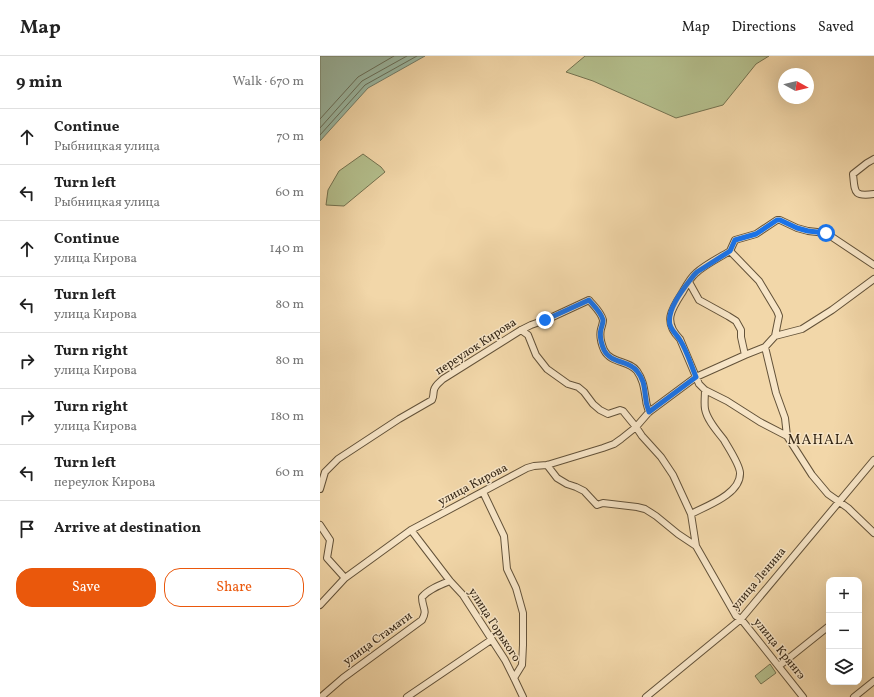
<!DOCTYPE html>
<meta charset="utf-8">
<style>
body{margin:0;font-family:Vollkorn,serif;background:#f6f6f6;color:#222}
.controls{position:absolute;right:12px;bottom:12px;display:grid;overflow:hidden;border-radius:8px;box-shadow:0 4px 16px #0002}
.controls button{width:36px;height:36px;display:grid;place-items:center;padding:0;border:0;border-bottom:1px solid #e0e0e0;background:#fff;color:#222;font:20px sans-serif}
.compass{position:absolute;left:458px;top:12px;width:36px;height:36px;border-radius:50%;background:#fff;box-shadow:0 4px 16px #0002;rotate:98deg}
.stop{position:absolute;width:12px;height:12px;margin:-9px;border:3px solid #1a73e8;border-radius:50%;background:#fff}
.stop.end{background:#1a73e8;border-color:#fff;box-shadow:0 1px 4px #0008}
.list{margin:0;padding:0;list-style:none}
h2{display:flex;justify-content:space-between;align-items:center;height:52px;margin:0;padding:0 16px;font-size:17px}
h2 small{font-size:13px;font-weight:400;color:#767676}
.list li{display:grid;grid-template-columns:26px 1fr auto;gap:12px;align-items:center;box-sizing:border-box;height:56px;padding:0 16px;border-top:1px solid #e0e0e0}
.list b{display:block;font-size:15px;white-space:nowrap}
.list p{margin:0;font-size:13px;white-space:nowrap;color:#767676}
.list em{font-size:13px;font-style:normal;color:#767676}
.actions{display:flex;gap:8px;padding:12px 16px}
.actions a{flex:1;padding:9px 0;border:1px solid #ea580c;border-radius:16px;text-align:center;font-size:14px;color:#ea580c}
.actions .main{background:#ea580c;color:#fff}
.icon{flex:none;width:22px;height:22px;fill:none;stroke:currentColor;stroke-width:2;stroke-linecap:round;stroke-linejoin:round}
.map{position:relative;flex:none;width:554px;height:641px;overflow:hidden}
header{display:flex;align-items:center;gap:24px;box-sizing:border-box;height:56px;padding:0 20px;background:#fff;border-bottom:1px solid #e0e0e0}
header strong{font-size:19px}
nav{display:flex;gap:22px;margin-inline-start:auto;font-size:14px}
main{display:flex}
aside{flex:1;background:#fff}
.map>svg:first-child{display:block}
.green{fill:#b4bf8d;stroke:#747250}
.water{fill:#9cbaa5;stroke:#727e6b}
.lines{fill:none;stroke-linecap:round;stroke-linejoin:round}
.shore{stroke:#68705c;stroke-width:1}
.minor-casing{stroke:#635239;stroke-width:8}
.minor{stroke:#f7e5c7;stroke-width:6}
.route{stroke:#1a73e8;stroke-width:5}
.labels{text-anchor:middle;dominant-baseline:central;stroke-width:3;stroke-linejoin:round;paint-order:stroke}
.street-label{font-size:12px;fill:#332514;stroke:#f7e5c7}
.quarter-label{font-size:14px;letter-spacing:1px;fill:#332514;stroke:#f7e5c7}
</style>
<header>
<strong>Map</strong>
<nav><a>Map</a><a>Directions</a><a>Saved</a></nav>
</header>
<main>
<aside>
<h2>9 min<small>Walk · 670 m</small></h2>
<ul class="list">
<li><svg class="icon" aria-label="ahead" viewBox="0 0 24 24"><path d="M12 20V5M6 11l6-6 6 6"/></svg><div><b>Continue</b><p>Рыбницкая улица</p></div><em>70 m</em></li>
<li><svg class="icon" aria-label="left" viewBox="0 0 24 24"><path d="M17 20v-9H6M10 6l-5 5 5 5"/></svg><div><b>Turn left</b><p>Рыбницкая улица</p></div><em>60 m</em></li>
<li><svg class="icon" aria-label="ahead" viewBox="0 0 24 24"><path d="M12 20V5M6 11l6-6 6 6"/></svg><div><b>Continue</b><p>улица Кирова</p></div><em>140 m</em></li>
<li><svg class="icon" aria-label="left" viewBox="0 0 24 24"><path d="M17 20v-9H6M10 6l-5 5 5 5"/></svg><div><b>Turn left</b><p>улица Кирова</p></div><em>80 m</em></li>
<li><svg class="icon" aria-label="right" viewBox="0 0 24 24"><path d="M7 20v-9h11M14 6l5 5-5 5"/></svg><div><b>Turn right</b><p>улица Кирова</p></div><em>80 m</em></li>
<li><svg class="icon" aria-label="right" viewBox="0 0 24 24"><path d="M7 20v-9h11M14 6l5 5-5 5"/></svg><div><b>Turn right</b><p>улица Кирова</p></div><em>180 m</em></li>
<li><svg class="icon" aria-label="left" viewBox="0 0 24 24"><path d="M17 20v-9H6M10 6l-5 5 5 5"/></svg><div><b>Turn left</b><p>переулок Кирова</p></div><em>60 m</em></li>
<li><svg class="icon" aria-label="arrive" viewBox="0 0 24 24"><path d="M6 21V4h12l-3 4 3 4H6"/></svg><div><b>Arrive at destination</b></div></li>
</ul>
<div class="actions"><a class="main">Save</a><a>Share</a></div>
</aside>
<div class="map">
<svg width="554" height="641" viewBox="0 0 554 641">
<rect width="100%" height="100%" fill="#f2d7a9"/>
<filter id="stains"><feTurbulence type="fractalNoise" baseFrequency=".005" numOctaves="4"/><feColorMatrix values="0 0 0 0 .2 0 0 0 0 .09 0 0 0 0 .02 0 0 0 .5 -.17"/></filter>
<radialGradient id="worn" r=".72"><stop offset=".6" stop-color="#630" stop-opacity="0"/><stop offset="1" stop-color="#630" stop-opacity=".3"/></radialGradient>
<!-- green -->
<path class="green" d="M265 0H449L436 8 403 49 356 62 273 25 246 16Z
M43 98 61 111 65 116 24 150 6 149 8 134 19 115Z
M450 608 456 617 441 628 435 620Z"/>
<!-- water -->
<path class="water" d="M0 0H105L48 32 0 85Z"/>
<g class="lines">
<!-- shore -->
<path class="shore" d="M0 63 38 21 74 0
M0 72 42 25 87 0
M0 79 45 29 97 0"/>
<defs>
<path id="minor" d="M554 103 547 107 533 118C535 136 533 141 554 138
M410 195C399 202 386 208 376 217 370 222 366 230 362 237 351 254 343 266 360 283L379 328 385 334 407 345 440 366 467 380
M410 195 415 184 436 178 457 164H460L477 172 488 175 506 177 554 209
M410 195 439 225 457 255 459 260 455 280
M369 226 379 244 408 260 416 265 421 274V281L425 299
M201 274 208 279 216 299 227 313 248 328 258 331 264 336 273 348 280 354 288 358 300 354 303 355 316 371 322 380 341 401 353 419 371 458 376 490 416 560 421 563 483 641
M445 291 456 337 465 362 467 380 492 419 508 438 528 452 554 477
M227 409 237 422 247 428 256 431 264 435 277 449 283 447 317 451 325 453 336 460 358 478 376 490
M0 433 5 416 18 403 79 363 112 344C114 340 113 338 114 334 115 329 120 326 123 323L201 274 211 269 228 263 269 244C274 250 281 256 283 264 283 267 282 270 281 273 279 281 281 287 284 294 291 308 309 304 317 315 324 325 324 333 326 344 326 348 328 352 329 356
M163 436 184 480 187 513 196 532 203 557V589L202 609 194 622
M371 458C386 450 421 438 420 417 420 409 408 391 404 384 397 375 387 364 385 353 384 347 385 340 385 334
M0 469 10 484 7 502 25 522
M91 474 130 525 143 539 185 604 194 622 203 641
M0 549 25 522 91 474 207 412 214 410 227 409 283 392 294 388 301 383 316 371 329 356 376 321 425 299 445 291 455 280 482 273 512 254 554 223
M459 610 509 570
M1 641 23 622 102 564C108 553 102 553 102 541 109 533 120 529 130 525
M87 641 171 584
M326 641 421 563 554 404
M534 641 554 625"/>
</defs>
<!-- minor casing -->
<use href="#minor" class="minor-casing"/>
<!-- minor -->
<use href="#minor" class="minor"/>
</g>
<g class="lines">
<!-- route -->
<path class="route" d="M225 264 269 244C274 250 281 256 283 264 283 267 282 270 281 273 279 281 281 287 284 294 291 308 309 304 317 315 325 325 324 332 326 344 326 348 328 352 329 356L376 321C371 309 367 295 360 284 357 279 352 275 350 269 346 253 365 231 374 219L377 216 410 195 415 184 436 178 457 164H460L477 172 488 175 506 177"/>
</g>
<g class="labels">
<!-- street labels -->
<g class="street-label">
<text transform="translate(156 291) rotate(-33)">переулок Кирова</text>
<text transform="translate(153 429) rotate(-28)">улица Кирова</text>
<text transform="translate(439 523) rotate(-50)">улица Ленина</text>
<text transform="translate(174 569) rotate(57)">улица Горького</text>
<text transform="translate(58 583) rotate(-36)">улица Стамати</text>
<text transform="translate(459 593) rotate(51)">улица Крянгэ</text>
</g>
<!-- quarter labels -->
<g class="quarter-label">
<text x="501" y="384">MAHALA</text>
</g>
</g>
<rect width="100%" height="100%" filter="url(#stains)"/>
<rect width="100%" height="100%" fill="url(#worn)"/>
</svg>
<div class="controls">
<button>+</button>
<button>−</button>
<button><svg class="icon" aria-label="layers" viewBox="0 0 24 24"><path d="M12 4l9 5-9 5-9-5zM3 14l9 5 9-5"/></svg></button>
</div>
<svg class="compass" viewBox="-18 -18 36 36"><path d="M0-13l5 13h-10z" fill="#e53935"/><path d="M0 13l5-13h-10z" fill="#767676"/></svg>
<div class="stop" style="left:506px;top:177px"></div>
<div class="stop end" style="left:225px;top:264px"></div>
</div>
</main>
